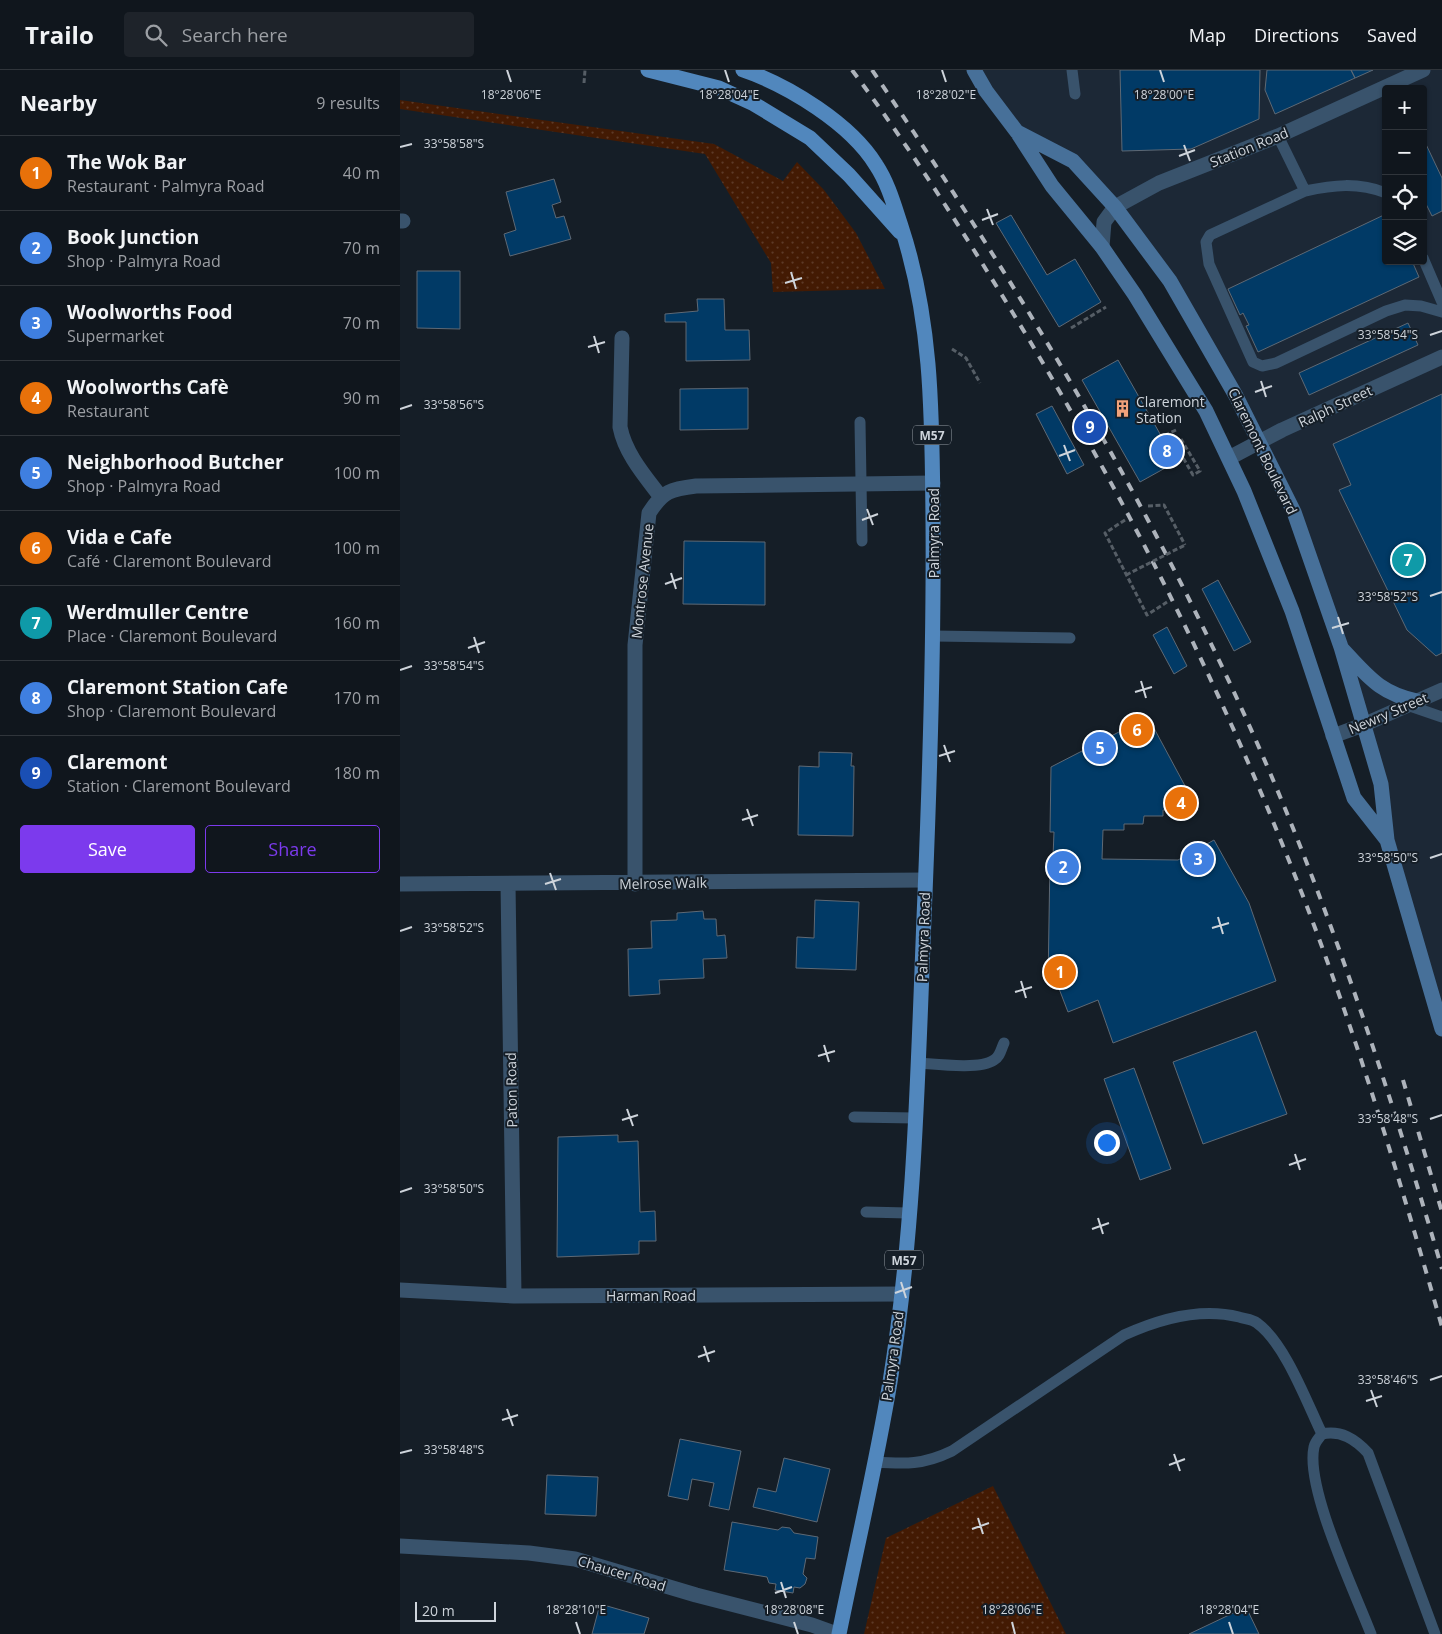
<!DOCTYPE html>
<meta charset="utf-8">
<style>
body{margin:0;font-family:"Open Sans",sans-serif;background:#1e232a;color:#f1f3f6}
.controls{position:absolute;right:15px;top:15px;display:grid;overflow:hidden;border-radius:5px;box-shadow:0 1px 4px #0004}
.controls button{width:45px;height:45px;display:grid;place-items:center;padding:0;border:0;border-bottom:1px solid #30353b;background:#10161d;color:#f1f3f6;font:25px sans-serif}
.scale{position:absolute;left:15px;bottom:12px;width:81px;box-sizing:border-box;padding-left:5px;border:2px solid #ced4db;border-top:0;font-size:14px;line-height:18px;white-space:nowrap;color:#ced4db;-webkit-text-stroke:4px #151e27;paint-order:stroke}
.you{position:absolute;left:706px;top:1072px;width:18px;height:18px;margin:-12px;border:4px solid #fff;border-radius:50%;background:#1a73e8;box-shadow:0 0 0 8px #1a73e833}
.badge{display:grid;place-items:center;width:32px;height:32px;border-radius:50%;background:#7c3aed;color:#fff;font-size:16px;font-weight:700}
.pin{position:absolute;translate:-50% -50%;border:2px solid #fff;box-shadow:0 1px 5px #0006}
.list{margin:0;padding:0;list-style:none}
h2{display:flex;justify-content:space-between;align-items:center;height:65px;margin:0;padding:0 20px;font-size:21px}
h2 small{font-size:16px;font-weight:400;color:#9c9fa4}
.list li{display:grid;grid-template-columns:32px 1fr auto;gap:15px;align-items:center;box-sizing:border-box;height:75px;padding:0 20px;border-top:1px solid #30353b}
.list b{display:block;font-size:19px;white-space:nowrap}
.list p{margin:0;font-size:16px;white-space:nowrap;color:#9c9fa4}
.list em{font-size:16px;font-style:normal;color:#9c9fa4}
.actions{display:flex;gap:10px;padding:15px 20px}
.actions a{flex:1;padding:11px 0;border:1px solid #7c3aed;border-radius:5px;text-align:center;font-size:18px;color:#7c3aed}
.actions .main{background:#7c3aed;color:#fff}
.icon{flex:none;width:28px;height:28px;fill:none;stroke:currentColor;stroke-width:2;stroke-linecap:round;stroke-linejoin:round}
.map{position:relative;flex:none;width:1042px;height:1564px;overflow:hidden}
header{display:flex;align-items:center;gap:30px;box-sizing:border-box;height:70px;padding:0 25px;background:#10161d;border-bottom:1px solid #30353b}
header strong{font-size:24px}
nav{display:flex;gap:28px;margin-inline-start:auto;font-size:18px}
.search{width:350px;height:45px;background:#1e232a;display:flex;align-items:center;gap:12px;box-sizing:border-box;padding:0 18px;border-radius:5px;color:#9c9fa4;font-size:19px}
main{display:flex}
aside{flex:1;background:#10161d}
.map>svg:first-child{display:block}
.built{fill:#1c2836;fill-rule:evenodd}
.grass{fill:url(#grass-dots)}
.building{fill:#013a66;stroke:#5e6975}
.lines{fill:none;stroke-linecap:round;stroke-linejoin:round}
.path{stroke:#565e66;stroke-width:3;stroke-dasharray:5 2.5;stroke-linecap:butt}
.lane{stroke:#39536c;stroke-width:11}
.street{stroke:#39536c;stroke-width:15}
.secondary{stroke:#477099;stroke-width:15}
.primary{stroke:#5187bd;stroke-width:15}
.rail{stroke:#adb3bb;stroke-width:4;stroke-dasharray:9 9;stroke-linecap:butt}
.path-bridge{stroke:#565e66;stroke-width:3;stroke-dasharray:5 2.5;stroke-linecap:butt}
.ticks{fill:none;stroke:#ced4db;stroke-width:2}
.labels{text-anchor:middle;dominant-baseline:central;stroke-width:4;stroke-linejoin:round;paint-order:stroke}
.shield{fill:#151e27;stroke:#969da5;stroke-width:1}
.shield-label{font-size:12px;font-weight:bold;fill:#ced4db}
.street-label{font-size:14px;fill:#ced4db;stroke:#151e27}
.poi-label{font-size:14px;fill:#ced4db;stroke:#151e27;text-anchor:start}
.ticks-label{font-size:12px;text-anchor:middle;fill:#ced4db;stroke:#151e27;stroke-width:4;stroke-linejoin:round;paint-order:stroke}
</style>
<header>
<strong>Trailo</strong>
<div class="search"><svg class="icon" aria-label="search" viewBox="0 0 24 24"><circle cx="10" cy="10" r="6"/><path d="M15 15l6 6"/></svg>Search here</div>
<nav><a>Map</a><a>Directions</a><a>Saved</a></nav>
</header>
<main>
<aside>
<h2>Nearby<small>9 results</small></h2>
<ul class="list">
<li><span class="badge" style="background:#e8710a">1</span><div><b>The Wok Bar</b><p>Restaurant · Palmyra Road</p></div><em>40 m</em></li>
<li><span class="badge" style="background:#3f7fe0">2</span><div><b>Book Junction</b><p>Shop · Palmyra Road</p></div><em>70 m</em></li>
<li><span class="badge" style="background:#3f7fe0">3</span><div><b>Woolworths Food</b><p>Supermarket</p></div><em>70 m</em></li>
<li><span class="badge" style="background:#e8710a">4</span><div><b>Woolworths Cafè</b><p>Restaurant</p></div><em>90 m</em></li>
<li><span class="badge" style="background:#3f7fe0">5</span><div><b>Neighborhood Butcher</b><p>Shop · Palmyra Road</p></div><em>100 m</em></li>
<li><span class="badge" style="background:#e8710a">6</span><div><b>Vida e Cafe</b><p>Café · Claremont Boulevard</p></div><em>100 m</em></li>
<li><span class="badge" style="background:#0f9aa8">7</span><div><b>Werdmuller Centre</b><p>Place · Claremont Boulevard</p></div><em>160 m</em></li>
<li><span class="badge" style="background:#3f7fe0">8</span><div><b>Claremont Station Cafe</b><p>Shop · Claremont Boulevard</p></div><em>170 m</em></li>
<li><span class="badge" style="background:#1a4fb4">9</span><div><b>Claremont</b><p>Station · Claremont Boulevard</p></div><em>180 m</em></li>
</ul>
<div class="actions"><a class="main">Save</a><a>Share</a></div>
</aside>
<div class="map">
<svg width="1042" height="1564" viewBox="0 0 1042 1564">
<defs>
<pattern id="grass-dots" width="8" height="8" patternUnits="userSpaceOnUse" patternTransform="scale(1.25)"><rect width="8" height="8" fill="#431a03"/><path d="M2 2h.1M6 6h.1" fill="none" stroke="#5d3a27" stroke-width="1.8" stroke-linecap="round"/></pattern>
</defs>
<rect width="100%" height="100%" fill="#151e27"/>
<!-- built -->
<path class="built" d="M574 0H1042V959L1023 890 981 714 894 442 807 273 673 91 617 62ZM986 19H1023V191H986Z"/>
<!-- grass -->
<path class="grass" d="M0 30 314 74 383 111 397 92 424 120 456 163 485 219 373 222 371 193 305 84 0 39Z
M593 1416 666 1564H464L486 1468Z"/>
<!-- building -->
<path class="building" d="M720 0H860L859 49 791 79 722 81Z
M867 0H951L955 8 875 44 865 20Z
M951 0H973L955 8Z
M1023 68 1042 108V141L1032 146 1023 128Z
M154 109 161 132 152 135 156 148 164 146 171 169 110 186 104 164 116 160 106 122Z
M986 144V191H1012L1019 207 858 282 846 256 849 255 843 243 840 245 828 219Z
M611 145 647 205 675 189 701 232 659 257 596 153Z
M17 201H60V259L17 258Z
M297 229H324L325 260H349L350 290 286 291V252H265V244L298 241Z
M1008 253 1018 275 909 325 899 303Z
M718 290 776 392 740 412 682 310Z
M348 318V359L280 360V319Z
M1042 324V583L1036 586 1007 560 939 420 951 415 933 374Z
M652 336 684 395 667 404 636 344Z
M284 471 365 472V535L283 534Z
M818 510 851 572 834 581 802 519Z
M767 557 787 596 774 604 753 565Z
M748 647 798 740H763V746H744L743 754H724V760H703L702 789 778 790 814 770 849 833 876 911 713 973 698 930 668 942 658 916 648 915 650 787H653L654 762H650L651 697Z
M419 682 452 683 451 696H454L453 766 398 765 399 696 419 697Z
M415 830 459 832 456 900 396 898 397 867 414 868Z
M303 841 304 849H316L317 866 325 865 327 888 303 889 304 908 259 910 260 924 229 926 228 879 252 878 251 851 277 850V843Z
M856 961 887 1044 803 1074 773 992Z
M734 998 771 1099 740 1110 704 1009Z
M218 1065V1072L238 1071 240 1142 255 1141 256 1171H239V1184L157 1187 158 1067Z
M280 1369 341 1381 329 1440 309 1436 314 1413 292 1409 288 1430 268 1426Z
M384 1388 430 1399 417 1452 353 1437 358 1418 376 1422Z
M147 1405 198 1407 196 1446 145 1444Z
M332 1452 378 1460 382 1457 390 1458 394 1463 418 1467 415 1489 406 1488 403 1504 407 1508 405 1514 400 1518 394 1517 393 1523 375 1520 376 1514 369 1513 367 1507 324 1500Z
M200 1534 249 1548 244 1564H192Z
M846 1537 859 1564H789Z"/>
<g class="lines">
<!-- path -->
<path class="path" d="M184 13 185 0
M671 258 706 237
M552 279 566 288 580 313
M776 360 761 367 768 373 773 370 793 405 800 401 781 369
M748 436 764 435 785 475
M725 450 705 463 747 545 767 532"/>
<!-- lane -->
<path class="lane" d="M672 0 675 24
M878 66 905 121C933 115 958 112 986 123
M905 121 810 165 806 172 809 194 853 292 862 296 876 293 986 241 1005 235 1021 236 1042 242
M1023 188 1042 232
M460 352 462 471
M534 566 670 568
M1007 635 1042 647
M517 993C535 994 580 1000 594 990 600 987 601 979 604 973
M454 1047 515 1048
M466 1142 508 1143
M922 1364C941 1360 955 1369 968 1383L1035 1564
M474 1392C506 1394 523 1395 552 1381L724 1265C759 1249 800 1237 839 1247 844 1249 852 1249 857 1253 885 1273 907 1333 922 1364 919 1368 915 1372 914 1377 905 1418 955 1522 971 1564"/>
<!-- street -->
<path class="street" d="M0 151H3
M702 177 704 152 715 137 759 113 878 66 1023 0
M222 268 220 357C225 383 244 405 260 426
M829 388 882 360 1042 287
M933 666 963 655 1042 620
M0 814 525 810
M108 814 114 1226
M235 814V575L249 443C263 421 271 419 296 416L533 413
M0 1220 114 1226 501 1224
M0 1476 129 1483 175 1489 296 1525 412 1555 437 1564"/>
<!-- secondary -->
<path class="secondary" d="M574 0 586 21 617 62 652 116 702 177 735 225 806 341 844 421 892 541 954 728 987 770
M617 62 673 91 715 137 770 211 836 326 894 442 941 577 981 714 987 770 1042 959
M942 579C968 606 979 623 1017 631"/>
<!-- primary -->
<path class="primary" d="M248 0 319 18 354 34 410 68 449 105 500 162
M343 0C388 15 451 54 476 95 488 113 494 135 501 156 533 253 532 350 533 451 534 576 530 700 525 824 518 987 516 1151 490 1312 476 1396 456 1480 439 1564"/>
<!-- rail -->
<path class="rail" d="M452 0C505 71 553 146 600 222 708 397 804 580 881 771 946 929 995 1093 1042 1257
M472 0C630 233 776 475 884 736 946 887 996 1042 1042 1199
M1003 1010 1042 1142"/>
<!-- path-bridge -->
<path class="path-bridge" d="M726 505 785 475"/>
</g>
<!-- ticks -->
<path class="ticks" d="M107 0 111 12M325 0 329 12M542 0 546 12M760 0 764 12M784 75 790 91M0 77 12 74M779 86 795 80M587 139 593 155M582 150 598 144M391 202 396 219M385 213 402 208M1030 265 1042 261M194 266 199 283M188 277 205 272M861 311 866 327M855 322 872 316M0 339 12 335M664 375 670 391M659 386 675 380M467 439 473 455M462 450 478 444M271 503 276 519M265 514 282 508M1030 526 1042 522M938 547 943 564M932 558 949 553M74 567 79 583M68 578 85 572M0 600 12 596M741 611 746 628M735 622 752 617M544 675 550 692M539 686 555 681M347 739 353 756M342 750 358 745M1030 788 1042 784M150 803 156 820M145 814 161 809M818 847 823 864M812 858 829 853M0 861 12 857M621 911 626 928M615 922 632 917M424 975 429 992M418 986 435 981M227 1039 233 1056M1030 1049 1042 1045M222 1050 238 1045M895 1084 900 1100M889 1095 906 1089M0 1122 12 1118M698 1148 703 1164M692 1159 709 1153M501 1212 506 1228M495 1223 512 1217M304 1276 309 1292M298 1287 315 1281M1030 1310 1042 1306M971 1320 977 1337M966 1331 982 1326M107 1339 113 1356M102 1350 118 1345M0 1383 12 1380M774 1384 780 1401M769 1395 785 1389M578 1448 583 1464M572 1459 589 1453M381 1512 386 1528M375 1523 392 1517M176 1552 180 1564M394 1552 398 1564M612 1552 615 1564M829 1552 833 1564"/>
<!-- icons -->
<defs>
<symbol id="building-bare" viewBox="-9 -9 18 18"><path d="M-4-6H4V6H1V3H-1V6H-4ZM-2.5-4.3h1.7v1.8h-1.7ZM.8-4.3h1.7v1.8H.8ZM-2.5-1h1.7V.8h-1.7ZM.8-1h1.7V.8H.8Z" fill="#f1a27b" stroke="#151e27" stroke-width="2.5" paint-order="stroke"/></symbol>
</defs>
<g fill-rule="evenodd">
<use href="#building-bare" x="710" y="326" width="25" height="25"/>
</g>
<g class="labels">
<!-- shield labels -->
<g class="shield">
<rect x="513" y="355.5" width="38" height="19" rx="4"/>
<rect x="485" y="1180.5" width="38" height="19" rx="4"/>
</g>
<g class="shield-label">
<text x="532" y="365">M57</text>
<text x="504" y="1190">M57</text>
</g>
<!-- street labels -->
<g class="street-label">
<text transform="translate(849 77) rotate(-22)">Station Road</text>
<text transform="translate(935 336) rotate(-25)">Ralph Street</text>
<text transform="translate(863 381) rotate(64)">Claremont Boulevard</text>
<text transform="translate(533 463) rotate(-90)">Palmyra Road</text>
<text transform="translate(242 511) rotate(-84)">Montrose Avenue</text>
<text transform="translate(988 643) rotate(-23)">Newry Street</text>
<text transform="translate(263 813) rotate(-1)">Melrose Walk</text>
<text transform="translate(523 867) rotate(-88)">Palmyra Road</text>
<text transform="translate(111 1020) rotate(-91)">Paton Road</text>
<text x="251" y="1225">Harman Road</text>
<text transform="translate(492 1286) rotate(-82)">Palmyra Road</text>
<text transform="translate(222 1503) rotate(17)">Chaucer Road</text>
</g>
<!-- poi labels -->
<g class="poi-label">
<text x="736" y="331">Claremont<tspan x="736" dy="16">Station</tspan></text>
</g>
</g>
<g class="ticks-label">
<text x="111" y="29">18°28'06"E</text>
<text x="329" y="29">18°28'04"E</text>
<text x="546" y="29">18°28'02"E</text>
<text x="764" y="29">18°28'00"E</text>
<text x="54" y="78">33°58'58"S</text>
<text x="988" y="269">33°58'54"S</text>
<text x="54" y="339">33°58'56"S</text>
<text x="988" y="531">33°58'52"S</text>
<text x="54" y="600">33°58'54"S</text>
<text x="988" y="792">33°58'50"S</text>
<text x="54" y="862">33°58'52"S</text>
<text x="988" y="1053">33°58'48"S</text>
<text x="54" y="1123">33°58'50"S</text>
<text x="988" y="1314">33°58'46"S</text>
<text x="54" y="1384">33°58'48"S</text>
<text x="176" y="1544">18°28'10"E</text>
<text x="394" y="1544">18°28'08"E</text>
<text x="612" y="1544">18°28'06"E</text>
<text x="829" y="1544">18°28'04"E</text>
</g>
</svg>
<div class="controls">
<button>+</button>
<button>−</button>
<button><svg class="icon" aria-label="locate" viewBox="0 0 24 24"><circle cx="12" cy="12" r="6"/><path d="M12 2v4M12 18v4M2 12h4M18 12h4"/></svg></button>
<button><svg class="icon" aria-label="layers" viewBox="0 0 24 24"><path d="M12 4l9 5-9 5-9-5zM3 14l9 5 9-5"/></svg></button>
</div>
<div class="scale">20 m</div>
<div class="you"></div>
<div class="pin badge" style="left:660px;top:902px;background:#e8710a">1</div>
<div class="pin badge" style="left:663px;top:797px;background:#3f7fe0">2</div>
<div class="pin badge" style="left:798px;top:789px;background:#3f7fe0">3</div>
<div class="pin badge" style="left:781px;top:733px;background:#e8710a">4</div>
<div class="pin badge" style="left:700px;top:678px;background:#3f7fe0">5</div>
<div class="pin badge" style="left:737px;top:660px;background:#e8710a">6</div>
<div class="pin badge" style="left:1008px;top:490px;background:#0f9aa8">7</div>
<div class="pin badge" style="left:767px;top:381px;background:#3f7fe0">8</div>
<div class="pin badge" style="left:690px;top:357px;background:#1a4fb4">9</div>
</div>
</main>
